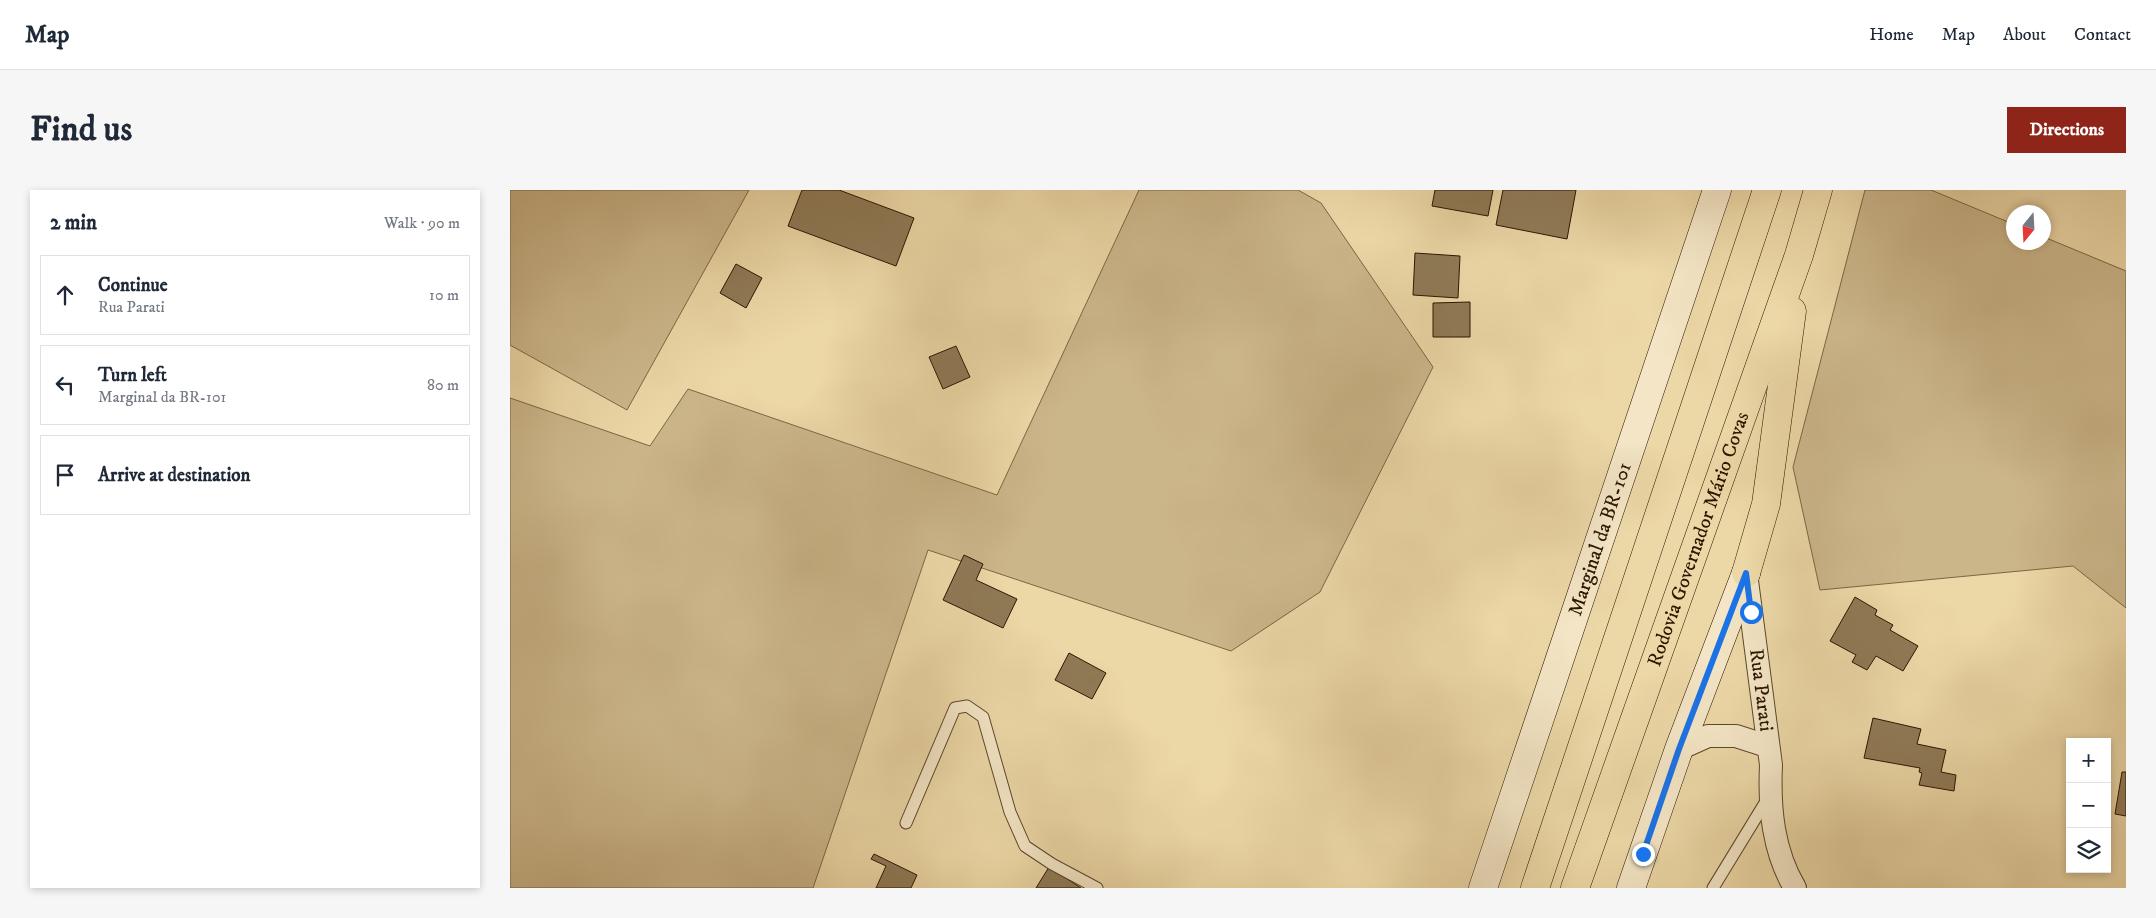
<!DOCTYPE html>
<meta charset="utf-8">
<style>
body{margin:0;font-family:"IM FELL DW Pica",serif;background:#f6f6f7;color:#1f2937}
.controls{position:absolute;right:15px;bottom:15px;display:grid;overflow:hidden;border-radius:0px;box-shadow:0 2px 8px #0003}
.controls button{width:45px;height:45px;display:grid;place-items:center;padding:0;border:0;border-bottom:1px solid #e0e1e3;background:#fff;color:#1f2937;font:25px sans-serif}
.compass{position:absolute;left:1496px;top:15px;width:45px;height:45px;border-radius:50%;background:#fff;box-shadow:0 2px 8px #0003;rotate:198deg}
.stop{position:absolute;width:15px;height:15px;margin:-11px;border:4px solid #1a73e8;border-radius:50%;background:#fff}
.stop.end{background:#1a73e8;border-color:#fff;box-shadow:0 1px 5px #0008}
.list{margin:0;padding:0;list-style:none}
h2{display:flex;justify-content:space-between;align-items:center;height:65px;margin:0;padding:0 20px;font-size:21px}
h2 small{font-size:16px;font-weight:400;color:#747a83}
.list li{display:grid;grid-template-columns:32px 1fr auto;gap:15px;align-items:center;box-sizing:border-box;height:80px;margin:0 10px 10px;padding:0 10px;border:1px solid #e0e1e3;border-radius:0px}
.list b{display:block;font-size:19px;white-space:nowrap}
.list p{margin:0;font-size:16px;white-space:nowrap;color:#747a83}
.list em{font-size:16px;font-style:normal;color:#747a83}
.icon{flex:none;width:28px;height:28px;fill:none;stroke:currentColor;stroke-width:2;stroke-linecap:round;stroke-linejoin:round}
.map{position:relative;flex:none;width:1616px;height:698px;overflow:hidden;border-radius:0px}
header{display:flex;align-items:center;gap:30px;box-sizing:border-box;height:70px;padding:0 25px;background:#fff;border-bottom:1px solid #e0e1e3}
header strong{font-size:24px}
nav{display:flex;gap:28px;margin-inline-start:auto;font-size:18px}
.intro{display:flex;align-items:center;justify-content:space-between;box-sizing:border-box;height:120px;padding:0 30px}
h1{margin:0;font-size:35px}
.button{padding:12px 22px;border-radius:0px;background:#8f2418;color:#fff;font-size:18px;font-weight:700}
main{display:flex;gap:30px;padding:0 30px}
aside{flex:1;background:#fff;border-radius:0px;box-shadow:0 2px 8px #0003}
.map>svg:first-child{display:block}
.green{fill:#cbb68a;stroke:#7b6645}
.building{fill:#8f7a56;stroke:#2b1500}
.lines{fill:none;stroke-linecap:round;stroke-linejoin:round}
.service-casing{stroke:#5b462a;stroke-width:13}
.minor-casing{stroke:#5b462a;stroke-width:24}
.secondary-casing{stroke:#2b1500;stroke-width:29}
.motorway-casing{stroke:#2b1500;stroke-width:29}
.service{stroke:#f3e5c5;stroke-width:11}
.minor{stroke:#f3e5c5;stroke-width:22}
.secondary{stroke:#f3e5c5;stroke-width:28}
.motorway{stroke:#ecd7a6;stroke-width:28}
.route{stroke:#1a73e8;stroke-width:6}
.labels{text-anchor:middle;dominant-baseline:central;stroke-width:4;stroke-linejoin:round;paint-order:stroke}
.street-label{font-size:20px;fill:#2b1500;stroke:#f3e5c5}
</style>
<header>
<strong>Map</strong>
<nav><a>Home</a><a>Map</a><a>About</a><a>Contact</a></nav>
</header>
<div class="intro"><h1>Find us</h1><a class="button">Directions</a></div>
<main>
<aside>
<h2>2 min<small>Walk · 90 m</small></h2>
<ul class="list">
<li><svg class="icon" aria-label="ahead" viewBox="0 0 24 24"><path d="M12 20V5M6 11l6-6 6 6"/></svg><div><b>Continue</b><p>Rua Parati</p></div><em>10 m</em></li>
<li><svg class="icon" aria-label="left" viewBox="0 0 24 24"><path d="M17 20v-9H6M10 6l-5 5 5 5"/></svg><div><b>Turn left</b><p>Marginal da BR-101</p></div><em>80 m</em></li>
<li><svg class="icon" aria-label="arrive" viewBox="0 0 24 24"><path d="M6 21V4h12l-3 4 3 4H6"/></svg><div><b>Arrive at destination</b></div></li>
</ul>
</aside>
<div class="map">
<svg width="1616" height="698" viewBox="0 0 1616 698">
<rect width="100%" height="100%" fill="#ecd7a6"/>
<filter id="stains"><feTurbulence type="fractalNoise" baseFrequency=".004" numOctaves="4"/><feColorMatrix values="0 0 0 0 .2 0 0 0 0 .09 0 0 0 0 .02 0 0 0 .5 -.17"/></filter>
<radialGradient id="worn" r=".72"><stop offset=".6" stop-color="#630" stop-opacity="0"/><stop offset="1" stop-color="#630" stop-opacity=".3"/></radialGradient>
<!-- green -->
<path class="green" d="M0 0H239L117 220 0 155Z
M629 0H788L811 13 923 177 810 402 721 461 418 360 303 698H0V208L140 256 178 199 487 305Z
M1355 0H1421L1503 34 1504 52H1534V47L1616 81V418L1563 376 1310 400 1283 277Z"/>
<!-- building -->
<path class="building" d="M292 0H329L404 28 386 76 278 36Z
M925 0H983L978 26 922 16Z
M993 0H1066L1057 49 986 35Z
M905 63 950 66 948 108 903 105Z
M226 74 252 88 236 118 210 103Z
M960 112V147H923V113Z
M446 156 460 187 433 199 419 167Z
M454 365 473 374 466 390 507 409 493 438 433 410Z
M1345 407 1367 420 1365 425 1383 435 1380 440 1408 456 1393 481 1366 466 1357 480 1342 472 1346 465 1320 451Z
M559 463 596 483 582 509 545 490Z
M1363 528 1411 539 1407 554 1436 560 1431 582 1446 585 1444 601 1409 595 1412 583 1409 582 1410 578 1354 568Z
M1612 582H1616V626L1605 624Z
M364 664 407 685 401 698H366L376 676 361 669Z
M539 677 571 698H526Z"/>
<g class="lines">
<defs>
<path id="service" d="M396 633 445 518 457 516 473 527 500 622 515 656 542 674 587 698
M1203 698 1258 608"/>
<g id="minor">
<path id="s1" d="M1236 383 1261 575C1259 618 1263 661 1285 698"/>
<path d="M1169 559 1198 546H1226L1257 556"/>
</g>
<g id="secondary">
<path id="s2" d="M973 698 1207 0"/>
<path d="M1121 698 1169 559 1236 383"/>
</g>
<g id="motorway">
<path d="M1236 383 1256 314 1282 121"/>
<path d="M1025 698 1257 0"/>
<path id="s3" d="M1065 698 1289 65 1308 0"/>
</g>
</defs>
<!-- service casing -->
<use href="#service" class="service-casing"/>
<!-- minor casing -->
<use href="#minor" class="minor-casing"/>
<!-- secondary casing -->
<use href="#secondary" class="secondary-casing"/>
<!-- motorway casing -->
<use href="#motorway" class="motorway-casing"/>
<!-- service -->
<use href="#service" class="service"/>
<!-- minor -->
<use href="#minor" class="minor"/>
<!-- secondary -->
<use href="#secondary" class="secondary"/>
<!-- motorway -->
<use href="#motorway" class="motorway"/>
</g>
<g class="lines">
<!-- route -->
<path class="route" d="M1133 664 1169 559 1236 383 1241 422"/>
</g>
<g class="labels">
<!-- street labels -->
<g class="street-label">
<text stroke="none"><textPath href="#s2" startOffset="368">Marginal da BR-101</textPath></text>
<text stroke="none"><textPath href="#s3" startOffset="370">Rodovia Governador Mário Covas</textPath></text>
<text stroke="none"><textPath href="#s1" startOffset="118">Rua Parati</textPath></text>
</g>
</g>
<rect width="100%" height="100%" filter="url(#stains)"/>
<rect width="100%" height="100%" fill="url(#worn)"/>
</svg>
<div class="controls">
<button>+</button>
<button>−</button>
<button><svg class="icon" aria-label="layers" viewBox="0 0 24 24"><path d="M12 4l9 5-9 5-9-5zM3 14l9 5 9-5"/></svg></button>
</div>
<svg class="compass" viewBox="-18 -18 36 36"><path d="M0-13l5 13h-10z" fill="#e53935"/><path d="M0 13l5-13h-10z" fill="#747a83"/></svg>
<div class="stop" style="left:1241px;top:422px"></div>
<div class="stop end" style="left:1133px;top:664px"></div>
</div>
</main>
